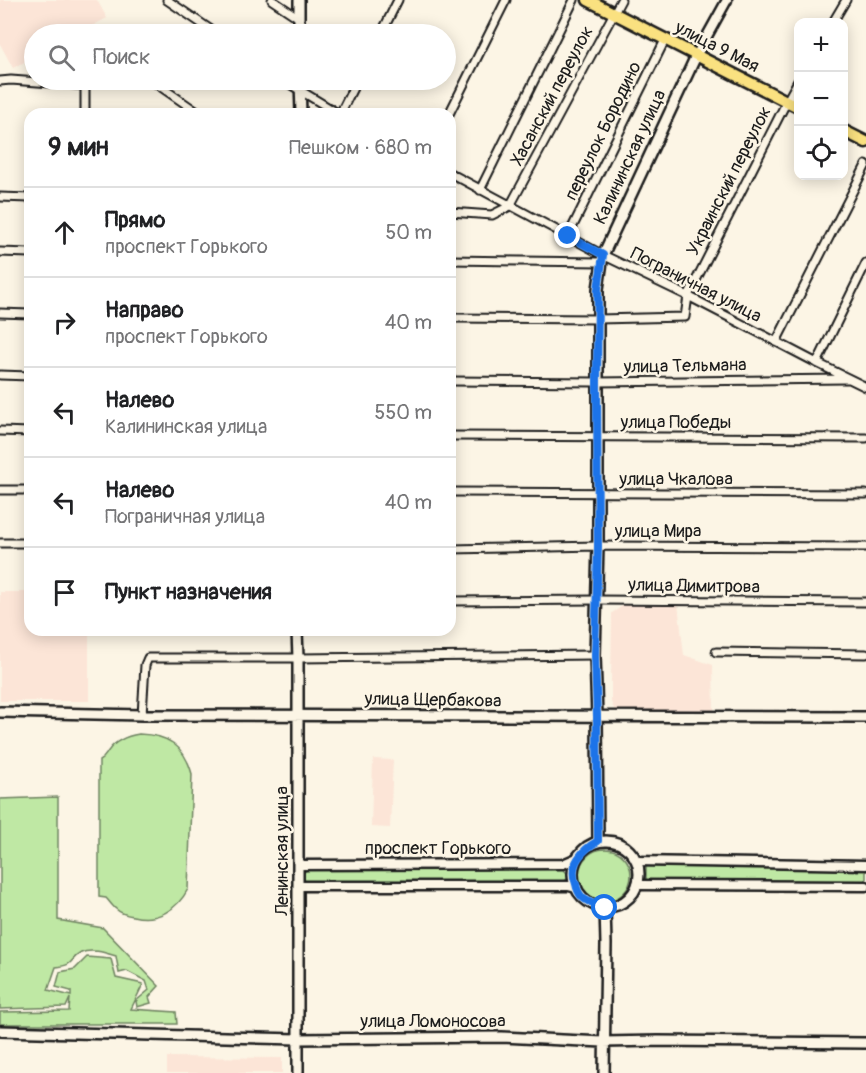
<!DOCTYPE html>
<html lang="ru">
<meta charset="utf-8">
<style>
body{margin:0;font-family:Pangolin,sans-serif;background:#f6f6f6;color:#202124}
.controls{position:absolute;right:18px;top:18px;display:grid;overflow:hidden;border-radius:12px;box-shadow:0 3px 15px #0003}
.controls button{width:54px;height:54px;display:grid;place-items:center;padding:0;border:0;border-bottom:2px solid #e0e0e0;background:#fff;color:#202124;font:30px sans-serif}
.stop{position:absolute;width:18px;height:18px;margin:-14px;border:4px solid #1a73e8;border-radius:50%;background:#fff}
.stop.end{background:#1a73e8;border-color:#fff;box-shadow:0 2px 6px #0008}
.list{margin:0;padding:0;list-style:none}
h2{display:flex;justify-content:space-between;align-items:center;height:78px;margin:0;padding:0 24px;font-size:26px}
h2 small{font-size:20px;font-weight:400;color:#757577}
.list li{display:grid;grid-template-columns:39px 1fr auto;gap:18px;align-items:center;box-sizing:border-box;height:90px;padding:0 24px;border-top:2px solid #e0e0e0}
.list b{display:block;font-size:22px;white-space:nowrap}
.list p{margin:0;font-size:20px;white-space:nowrap;color:#757577}
.list em{font-size:20px;font-style:normal;color:#757577}
.icon{flex:none;width:33px;height:33px;fill:none;stroke:currentColor;stroke-width:2;stroke-linecap:round;stroke-linejoin:round}
.map{position:relative;flex:none;width:866px;height:1073px;overflow:hidden}
.search{position:absolute;background:#fff;box-shadow:0 3px 15px #0003;left:24px;top:24px;width:432px;height:66px;display:flex;align-items:center;gap:15px;box-sizing:border-box;padding:0 21px;border-radius:33px;color:#757577;font-size:22px}
.panel{position:absolute;background:#fff;box-shadow:0 3px 15px #0003;left:24px;top:108px;width:432px;height:528px;border-radius:18px}
.map>svg:first-child{display:block}
.built{fill:#fce5d7}
.green{fill:#bfe8a4;stroke:#6e8260;stroke-width:1.5}
.lines{fill:none;stroke-linecap:round;stroke-linejoin:round}
.minor-casing{stroke:#1c1c1c;stroke-width:11}
.tertiary-casing{stroke:#1c1c1c;stroke-width:13}
.secondary-casing{stroke:#1c1c1c;stroke-width:14}
.primary-casing{stroke:#1c1c1c;stroke-width:15}
.minor{stroke:#fcf5e5;stroke-width:7}
.tertiary{stroke:#fcf5e5;stroke-width:8}
.secondary{stroke:#fcf5e5;stroke-width:9}
.primary{stroke:#fae180;stroke-width:10}
.route{stroke:#1a73e8;stroke-width:8}
.labels{text-anchor:middle;dominant-baseline:central;stroke-width:5;stroke-linejoin:round;paint-order:stroke}
.street-label{font-size:18px;fill:#1c1c1c;stroke:#fcf5e5}
</style>
<div class="map">
<svg width="866" height="1073" viewBox="0 0 866 1073">
<rect width="100%" height="100%" fill="#fcf5e5"/>
<filter id="ink" filterUnits="userSpaceOnUse"><feTurbulence type="fractalNoise" baseFrequency=".0167" numOctaves="2"/><feDisplacementMap in="SourceGraphic" scale="12" xChannelSelector="R" yChannelSelector="G"/><feConvolveMatrix kernelMatrix="1 2 1 2 8 2 1 2 1" color-interpolation-filters="sRGB"/></filter>
<g filter="url(#ink)">
<!-- built -->
<path class="built" d="M0 0H97L107 18 77 34H34V57L13 68 0 44Z
M0 592H30V630H89V701H0Z
M678 604 684 655 713 665 714 710 615 711 611 702V682L612 613 624 605Z
M373 759 393 760 390 828 371 827Z
M167 1057 282 1058V1073H167Z"/>
<!-- green -->
<path class="green" d="M139 734C168 735 184 745 192 774L188 889C177 910 157 922 133 916 127 915 120 913 116 909 112 906 109 901 106 898L99 897V761C105 758 105 755 109 750 116 740 127 736 139 734Z
M58 797V920L103 928 159 986 149 997 151 1003 137 1007 136 1001 149 990 146 981 127 971 119 973 116 956C106 953 91 948 81 953 68 960 76 965 56 967L48 990 71 996V991L56 987 60 972 75 969 87 957 111 959 116 978 143 984 131 1009 176 1012 177 1024H0V1012L69 1011 70 998 66 1007 0 1009V799Z
M579 875a26 26 0 1 1 52 0a26 26 0 1 1-52 0Z
M646 866 866 870V881L646 880Z
M562 868 567 873V879L561 883 306 882 303 878 302 874 307 870Z"/>
<g class="lines">
<defs>
<path id="minor" d="M167 0 217 34
M272 0 299 18
M833 22 846 0
M381 34 398 0
M151 80 200 114
M283 80 339 114
M0 81 11 80 77 85 85 84 89 80
M85 114V84
M340 114 357 80
M449 114 506 0
M450 173 603 255 688 296 817 363 866 387
M480 190 574 0
M0 197 30 198
M450 212 492 215 510 206 621 0
M568 236 665 40
M0 252 30 253
M450 260 601 262
M0 313 30 314
M450 318 598 319 685 317 688 296 787 101 798 81
M776 342 866 165
M817 363 866 263
M0 375 30 376
M450 381 597 382 847 379
M0 431 30 432
M450 436 866 438
M0 490H30
M450 492 866 494
M0 543H30
M450 549 598 546 866 547
M450 601 597 600 866 602
M716 652 866 654
M142 715 145 665 148 658H298L595 655"/>
<path id="tertiary" d="M696 56 727 0
M637 861 866 865
M298 865 563 864 577 858
M637 885 866 886
M298 886H569L577 888"/>
<path id="secondary" d="M299 0V34
M300 80 301 114
M297 630 298 658V1073
M0 712 142 715 866 717
M598 841 597 717 595 655 598 546V289L603 255 696 56
M573 874a33 33 0 1 1 66 0a33 33 0 1 1-66 0Z
M0 1031 298 1039 502 1037 603 1042 658 1041 866 1043
M604 1073 606 944 605 908"/>
<path id="primary" d="M588 0 798 107
M844 131 866 142"/>
</defs>
<!-- minor casing -->
<use href="#minor" class="minor-casing"/>
<!-- tertiary casing -->
<use href="#tertiary" class="tertiary-casing"/>
<!-- secondary casing -->
<use href="#secondary" class="secondary-casing"/>
<!-- primary casing -->
<use href="#primary" class="primary-casing"/>
<!-- minor -->
<use href="#minor" class="minor"/>
<!-- tertiary -->
<use href="#tertiary" class="tertiary"/>
<!-- secondary -->
<use href="#secondary" class="secondary"/>
<!-- primary -->
<use href="#primary" class="primary"/>
</g>
</g>
<g class="lines" filter="url(#ink)">
<!-- route -->
<path class="route" d="M568 236 603 255 598 289 597 382 598 546 595 655 597 717 598 841C582 850 568 865 576 884 577 889 579 894 582 897 588 903 597 905 605 908"/>
</g>
<g class="labels">
<!-- street labels -->
<g class="street-label">
<text transform="translate(717 47) rotate(27)">улица 9 Мая</text>
<text transform="translate(552 96) rotate(-62)">Хасанский переулок</text>
<text transform="translate(603 131) rotate(-64)">переулок Бородино</text>
<text transform="translate(630 157) rotate(-65)">Калининская улица</text>
<text transform="translate(729 181) rotate(-63)">Украинский переулок</text>
<text transform="translate(696 285) rotate(27)">Пограничная улица</text>
<text transform="translate(685 366) rotate(-1)">улица Тельмана</text>
<text x="676" y="422">улица Победы</text>
<text x="676" y="479">улица Чкалова</text>
<text x="658" y="531">улица Мира</text>
<text transform="translate(694 586) rotate(1)">улица Димитрова</text>
<text transform="translate(433 700) rotate(1)">улица Щербакова</text>
<text x="438" y="848">проспект Горького</text>
<text transform="translate(282 851) rotate(-90)">Ленинская улица</text>
<text x="433" y="1021">улица Ломоносова</text>
</g>
</g>
</svg>
<div class="controls">
<button>+</button>
<button>−</button>
<button><svg class="icon" aria-label="locate" viewBox="0 0 24 24"><circle cx="12" cy="12" r="6"/><path d="M12 2v4M12 18v4M2 12h4M18 12h4"/></svg></button>
</div>
<div class="stop" style="left:605px;top:908px"></div>
<div class="stop end" style="left:568px;top:236px"></div>
<div class="search"><svg class="icon" aria-label="search" viewBox="0 0 24 24"><circle cx="10" cy="10" r="6"/><path d="M15 15l6 6"/></svg>Поиск</div>
<section class="panel">
<h2>9 мин<small>Пешком · 680 m</small></h2>
<ul class="list">
<li><svg class="icon" aria-label="ahead" viewBox="0 0 24 24"><path d="M12 20V5M6 11l6-6 6 6"/></svg><div><b>Прямо</b><p>проспект Горького</p></div><em>50 m</em></li>
<li><svg class="icon" aria-label="right" viewBox="0 0 24 24"><path d="M7 20v-9h11M14 6l5 5-5 5"/></svg><div><b>Направо</b><p>проспект Горького</p></div><em>40 m</em></li>
<li><svg class="icon" aria-label="left" viewBox="0 0 24 24"><path d="M17 20v-9H6M10 6l-5 5 5 5"/></svg><div><b>Налево</b><p>Калининская улица</p></div><em>550 m</em></li>
<li><svg class="icon" aria-label="left" viewBox="0 0 24 24"><path d="M17 20v-9H6M10 6l-5 5 5 5"/></svg><div><b>Налево</b><p>Пограничная улица</p></div><em>40 m</em></li>
<li><svg class="icon" aria-label="arrive" viewBox="0 0 24 24"><path d="M6 21V4h12l-3 4 3 4H6"/></svg><div><b>Пункт назначения</b></div></li>
</ul>
</section>
</div>
